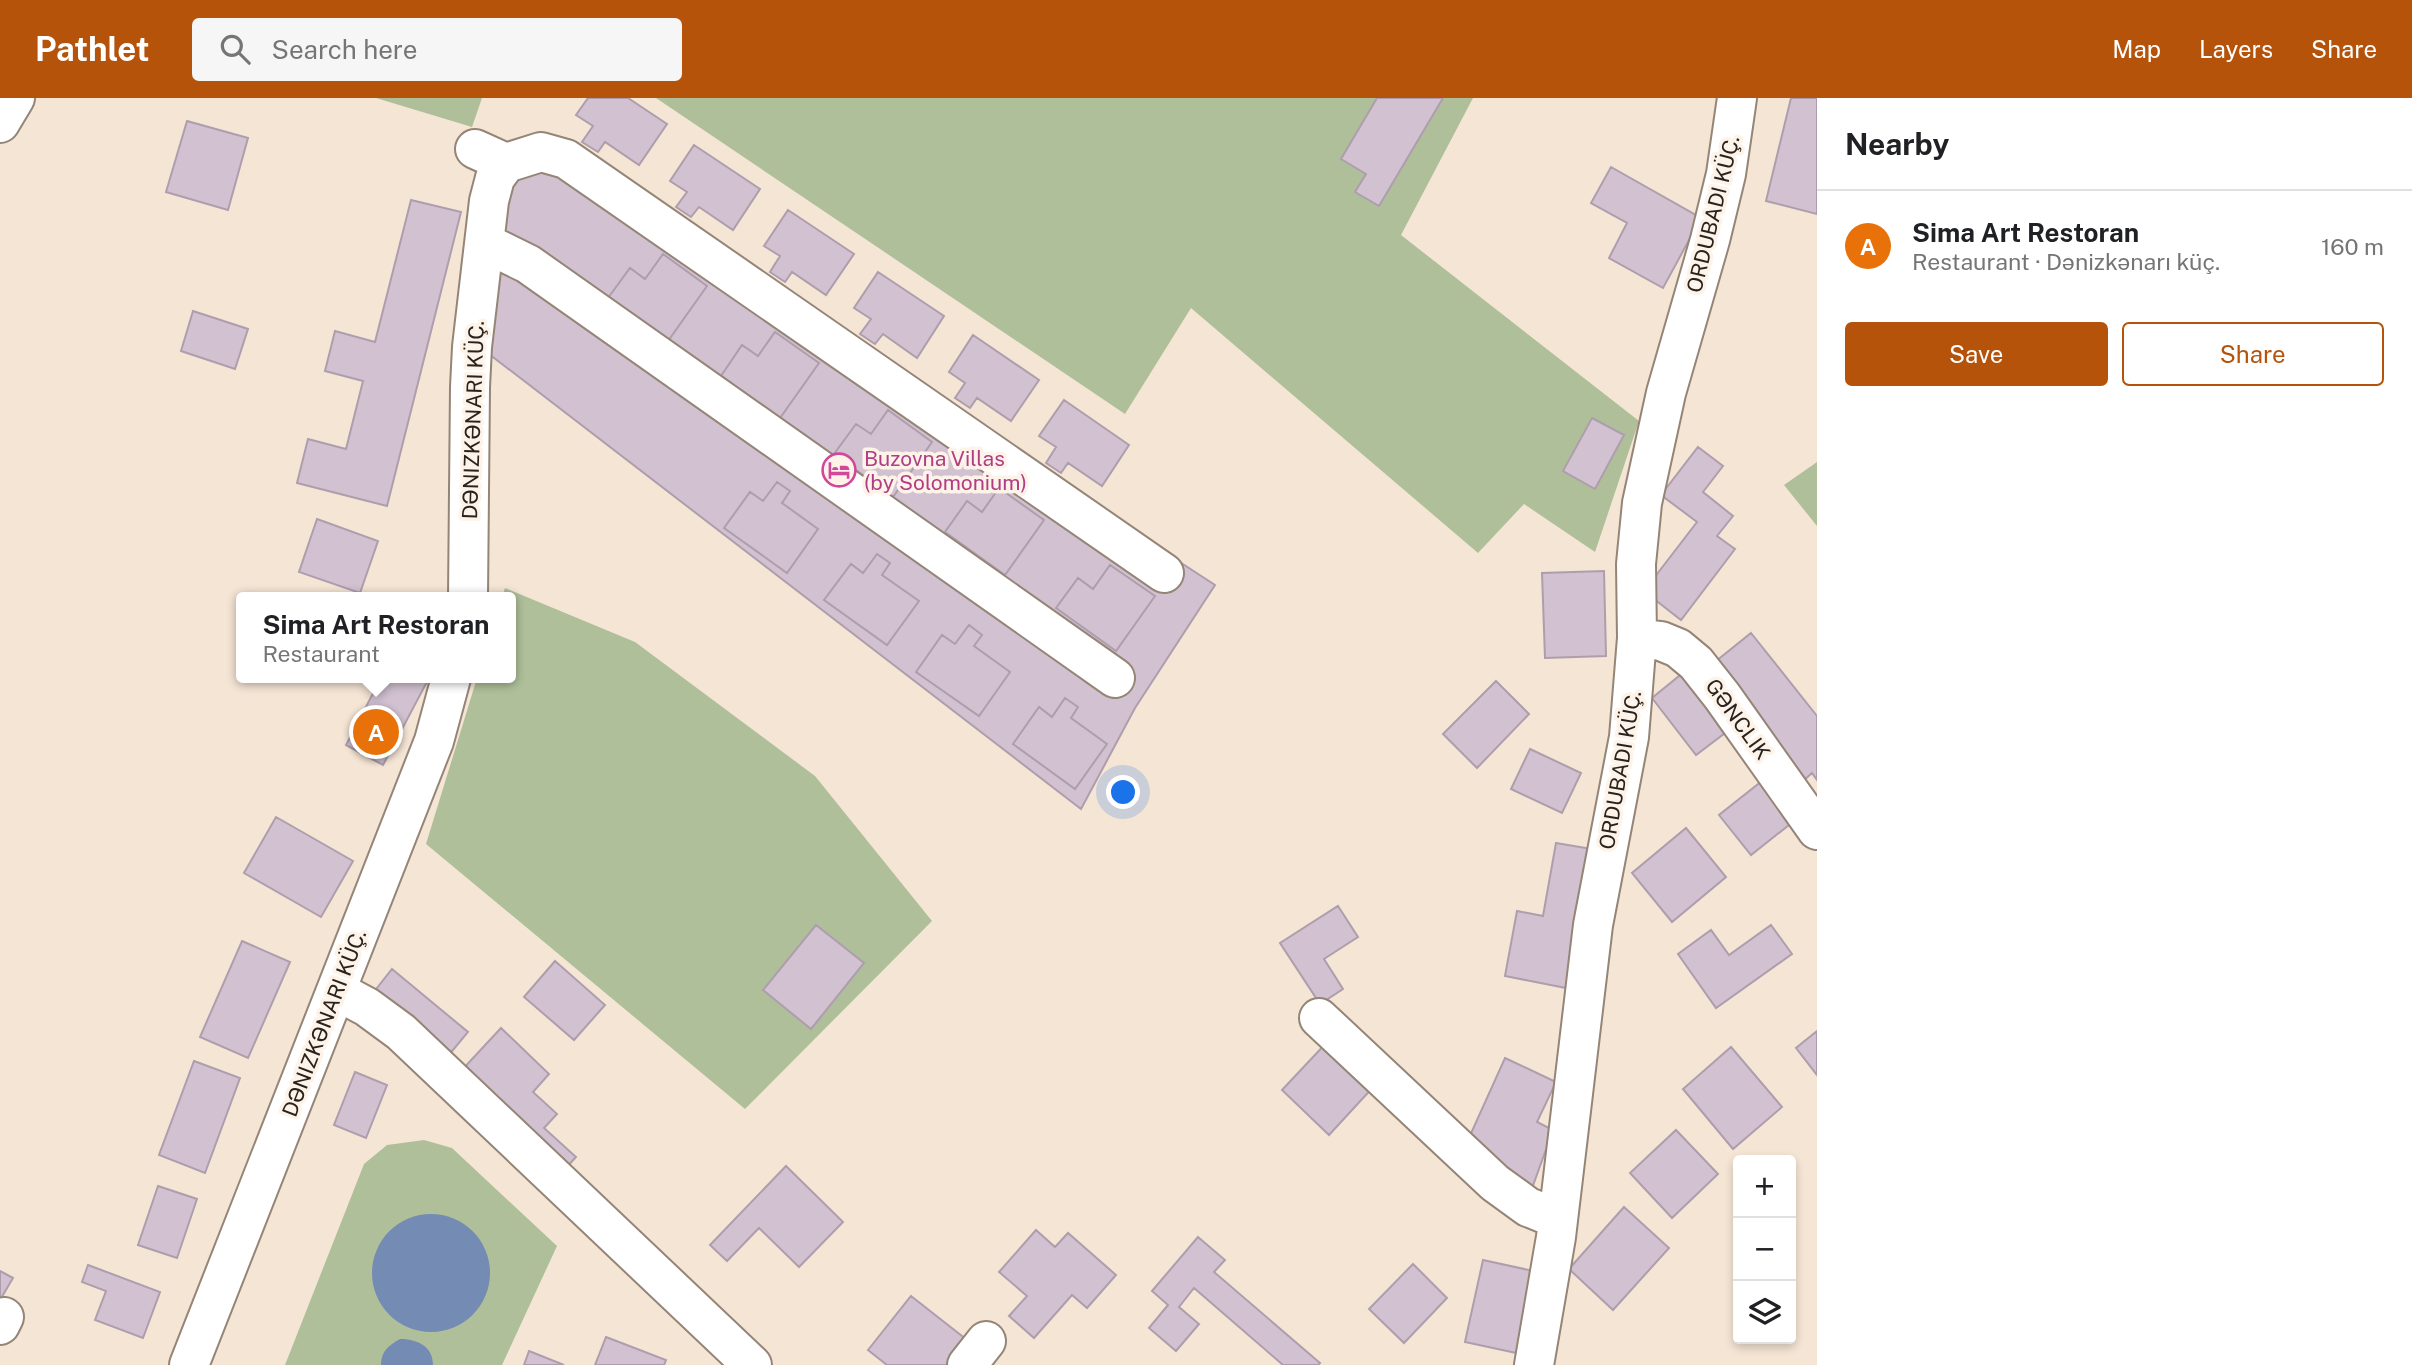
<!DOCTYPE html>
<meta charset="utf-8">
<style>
body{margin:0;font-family:"Public Sans",sans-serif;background:#f6f6f6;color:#202124}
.controls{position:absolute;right:21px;bottom:21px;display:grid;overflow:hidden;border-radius:7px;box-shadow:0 4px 10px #0003}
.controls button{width:63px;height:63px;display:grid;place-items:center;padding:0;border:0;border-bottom:2px solid #e0e0e0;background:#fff;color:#202124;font:35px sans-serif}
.you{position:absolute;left:1124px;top:695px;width:24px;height:24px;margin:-18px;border:5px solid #fff;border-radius:50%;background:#1a73e8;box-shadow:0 0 0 10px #1a73e833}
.badge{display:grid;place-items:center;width:46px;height:46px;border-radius:50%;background:#b45309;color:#fff;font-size:23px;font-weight:700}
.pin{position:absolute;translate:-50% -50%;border:4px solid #fff;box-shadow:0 2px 7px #0006}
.popup{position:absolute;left:236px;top:494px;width:280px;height:91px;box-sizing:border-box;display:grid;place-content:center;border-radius:7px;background:#fff;filter:drop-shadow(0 2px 5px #0005);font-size:23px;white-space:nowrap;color:#757577}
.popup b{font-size:26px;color:#202124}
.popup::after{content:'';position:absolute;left:50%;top:100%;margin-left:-14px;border:14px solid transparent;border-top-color:#fff}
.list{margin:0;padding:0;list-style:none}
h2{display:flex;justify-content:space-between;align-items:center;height:91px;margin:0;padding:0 28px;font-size:30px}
h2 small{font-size:23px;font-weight:400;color:#757577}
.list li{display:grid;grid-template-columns:46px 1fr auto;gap:21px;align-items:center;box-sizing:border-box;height:112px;padding:0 28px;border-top:2px solid #e0e0e0}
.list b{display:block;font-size:26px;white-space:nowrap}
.list p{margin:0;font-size:23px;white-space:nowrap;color:#757577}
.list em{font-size:23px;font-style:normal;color:#757577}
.actions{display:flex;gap:14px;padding:21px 28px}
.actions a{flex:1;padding:16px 0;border:2px solid #b45309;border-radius:7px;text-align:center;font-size:24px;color:#b45309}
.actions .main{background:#b45309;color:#fff}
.icon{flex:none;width:38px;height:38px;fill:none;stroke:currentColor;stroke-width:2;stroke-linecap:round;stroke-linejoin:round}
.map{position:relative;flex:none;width:1817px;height:1267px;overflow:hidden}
header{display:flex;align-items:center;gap:42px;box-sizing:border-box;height:98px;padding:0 35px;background:#b45309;color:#fff}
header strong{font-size:33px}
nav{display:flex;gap:38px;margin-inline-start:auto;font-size:24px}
.search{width:490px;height:63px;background:#f6f6f6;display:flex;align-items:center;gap:18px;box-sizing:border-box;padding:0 24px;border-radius:7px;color:#757577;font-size:26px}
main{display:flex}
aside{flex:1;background:#fff}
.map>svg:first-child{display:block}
.green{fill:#afbf9a}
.water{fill:#748bb3}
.building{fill:#d2c2d1;stroke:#ae9ead;stroke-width:2}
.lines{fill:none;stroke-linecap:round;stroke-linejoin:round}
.minor-casing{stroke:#948577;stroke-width:42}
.minor{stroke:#fff;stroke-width:38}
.labels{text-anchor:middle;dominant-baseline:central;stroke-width:7;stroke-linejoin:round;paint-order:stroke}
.street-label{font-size:21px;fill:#29231e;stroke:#fdf3e9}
.hotel-label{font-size:21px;fill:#b23c85;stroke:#fdf3e9;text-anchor:start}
</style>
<header>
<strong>Pathlet</strong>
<div class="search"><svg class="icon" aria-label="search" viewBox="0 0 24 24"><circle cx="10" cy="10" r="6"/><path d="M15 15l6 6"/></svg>Search here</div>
<nav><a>Map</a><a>Layers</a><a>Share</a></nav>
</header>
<main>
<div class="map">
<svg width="1817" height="1267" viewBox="0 0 1817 1267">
<rect width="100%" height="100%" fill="#f5e5d5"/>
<!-- green -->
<path class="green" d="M376 0H482L472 29Z
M656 0H1473L1401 137 1639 323 1595 454 1524 406 1478 455 1191 210 1125 316Z
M1817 364V428L1784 387Z
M505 490 635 544 815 678 932 823 745 1011 426 746 477 580H511V499H502Z
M424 1042 452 1050 557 1148 502 1267H285L364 1066 387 1047Z"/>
<!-- water -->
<path class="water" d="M372 1175a59 59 0 1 1 118 0a59 59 0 1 1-118 0Z
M400 1241C417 1241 433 1248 433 1267H381C381 1253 389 1247 400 1241Z"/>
<!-- building -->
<path class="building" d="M588 0H628L667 26 639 67 605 44 598 54 582 44 593 28 576 17Z
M1377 0H1443L1379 108 1355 94 1366 76 1341 61Z
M1791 0H1817V116L1766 103Z
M187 23 248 40 228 112 166 94Z
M694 47 760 91 733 132 699 109 691 119 676 109 687 94 670 83Z
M553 56 1215 487 1135 610 1081 711 489 256 506 65Z
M1611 69 1701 120 1663 190 1609 160 1627 125 1591 105Z
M411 102 461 114 387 408 297 385 308 341 346 351 363 283 325 273 335 233 375 244Z
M788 112 854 156 826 197 792 174 785 184 770 174 780 158 764 148Z
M663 156 707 188 668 243 608 200 630 170 645 181Z
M878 174 944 218 917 260 883 236 875 246 860 236 871 221 854 210Z
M193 213 248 231 235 271 181 253Z
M775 234 819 265 780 320 721 278 742 247 758 258Z
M973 237 1039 282 1011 323 977 300 970 310 955 300 965 285 949 274Z
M1064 302 1129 347 1102 388 1068 365 1061 375 1046 365 1056 349 1039 338Z
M888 312 932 344 893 399 834 356 856 326 871 336Z
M1592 320 1624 337 1595 391 1563 373Z
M1698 349 1723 368 1703 394 1733 418 1717 438 1735 451 1681 522 1644 493 1697 424 1661 397Z
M777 384 790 393 782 405 818 431 787 475 724 430 750 394 763 403Z
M999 390 1044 422 1005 477 945 434 967 403 982 414Z
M317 421 378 443 360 495 299 474Z
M877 456 890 465 882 477 919 503 887 547 824 502 851 466 863 475Z
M1110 467 1155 498 1116 553 1056 510 1078 480 1093 491Z
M1604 473 1606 558 1545 560 1542 475Z
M969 527 982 537 974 548 1010 574 979 618 916 574 942 537 955 546Z
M1751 535 1817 618V682L1812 675 1802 684 1710 568Z
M1684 574 1729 632 1696 657 1652 600Z
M381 580H429L383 667 346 647Z
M1496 583 1529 616 1477 670 1443 636Z
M1065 600 1078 609 1071 620 1107 646 1075 691 1013 646 1039 609 1052 619Z
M1530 651 1581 675 1562 715 1511 691Z
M1762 683 1794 723 1751 757 1719 717Z
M276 719 353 763 321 819 244 775Z
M1686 730 1726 779 1672 824 1632 775Z
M1556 745 1592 751 1566 890 1505 878 1517 813 1543 818Z
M1338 808 1358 839 1324 861 1343 891 1320 906 1280 845Z
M816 827 864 865 811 931 763 892Z
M1771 827 1792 856 1716 910 1678 856 1711 832 1729 857Z
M242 843 290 864 248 960 200 939Z
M555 863 605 907 574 942 524 899Z
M392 871 468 934 448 958 373 895Z
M501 930 549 976 533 994 557 1016 544 1030 576 1059 565 1071 461 973Z
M1817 933V977L1796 950Z
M1329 942 1376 986 1329 1037 1282 992Z
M1731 949 1782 1009 1733 1051 1683 991Z
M1505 960 1556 984 1537 1024 1553 1032 1531 1093 1468 1042Z
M194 963 240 980 205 1075 159 1057Z
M355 974 387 987 366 1040 334 1027Z
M1676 1032 1718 1076 1672 1120 1630 1075Z
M786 1068 843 1124 799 1169 759 1130 727 1163 710 1147Z
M158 1088 197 1101 177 1160 138 1147Z
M1624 1109 1669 1150 1613 1212 1569 1171Z
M1036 1132 1055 1149 1068 1135 1116 1177 1087 1210 1072 1197 1034 1240 1009 1218 1027 1198 999 1174Z
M1198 1139 1225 1162 1214 1174 1320 1265 1318 1267H1283L1194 1190 1179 1209 1199 1226 1176 1253 1149 1230 1168 1207 1152 1193Z
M1483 1162 1538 1174 1521 1256 1465 1244Z
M1413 1166 1447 1200 1404 1245 1369 1211Z
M88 1167 160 1194 143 1240 95 1222 106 1193 82 1184Z
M0 1173 13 1180 0 1202Z
M911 1198 967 1242 947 1267H887L868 1252Z
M606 1239 666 1262 664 1267H595Z
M529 1253 564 1267H524Z"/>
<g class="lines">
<defs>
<path id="minor" d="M0 25 15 0
M475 51 506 65 541 54 566 61 1164 475
M485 145 528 166 1115 580
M468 499 470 289 472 249 489 103 495 80 506 65
M1637 540 1661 543 1678 550 1696 565 1722 598 1817 732
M337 893 367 909 401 934 752 1267
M1319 920 1495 1085 1528 1109 1558 1121
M0 1227 4 1219
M189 1267 434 643 451 580
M967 1267 986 1243
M1534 1267 1556 1139 1593 827 1629 639 1637 540 1636 466 1642 405 1666 295 1710 142 1726 76 1737 0"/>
</defs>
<!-- minor casing -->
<use href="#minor" class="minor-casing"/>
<!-- minor -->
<use href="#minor" class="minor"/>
</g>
<!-- icons -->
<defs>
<symbol id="hotel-ring" viewBox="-11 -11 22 22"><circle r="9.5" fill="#fdf3e9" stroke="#d1479c" stroke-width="1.5"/><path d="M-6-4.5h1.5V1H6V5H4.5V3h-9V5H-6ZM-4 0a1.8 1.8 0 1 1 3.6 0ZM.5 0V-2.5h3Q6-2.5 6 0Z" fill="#d1479c"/></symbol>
</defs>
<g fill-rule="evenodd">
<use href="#hotel-ring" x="820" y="353" width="38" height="38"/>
</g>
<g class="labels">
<!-- street labels -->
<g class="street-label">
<text transform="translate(1713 116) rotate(-76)">ORDUBADI KÜÇ.</text>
<text transform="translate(473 322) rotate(-88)">DƏNIZKƏNARI KÜÇ.</text>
<text transform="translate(1738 621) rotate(54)">GƏNCLIK</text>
<text transform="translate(1620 672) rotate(-80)">ORDUBADI KÜÇ.</text>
<text transform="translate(324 925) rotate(-69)">DƏNIZKƏNARI KÜÇ.</text>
</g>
<!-- hotel labels -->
<g class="hotel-label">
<text x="864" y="360">Buzovna Villas<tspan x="864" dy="24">(by Solomonium)</tspan></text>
</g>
</g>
</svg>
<div class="controls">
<button>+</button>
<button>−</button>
<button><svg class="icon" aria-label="layers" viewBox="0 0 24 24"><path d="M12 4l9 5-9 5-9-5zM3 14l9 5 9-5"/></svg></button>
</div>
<div class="you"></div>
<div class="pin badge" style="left:376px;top:634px;background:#e8710a">A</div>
<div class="popup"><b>Sima Art Restoran</b>Restaurant</div>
</div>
<aside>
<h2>Nearby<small></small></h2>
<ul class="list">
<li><span class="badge" style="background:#e8710a">A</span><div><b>Sima Art Restoran</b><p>Restaurant · Dənizkənarı küç.</p></div><em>160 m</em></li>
</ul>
<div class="actions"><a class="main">Save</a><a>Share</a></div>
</aside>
</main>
